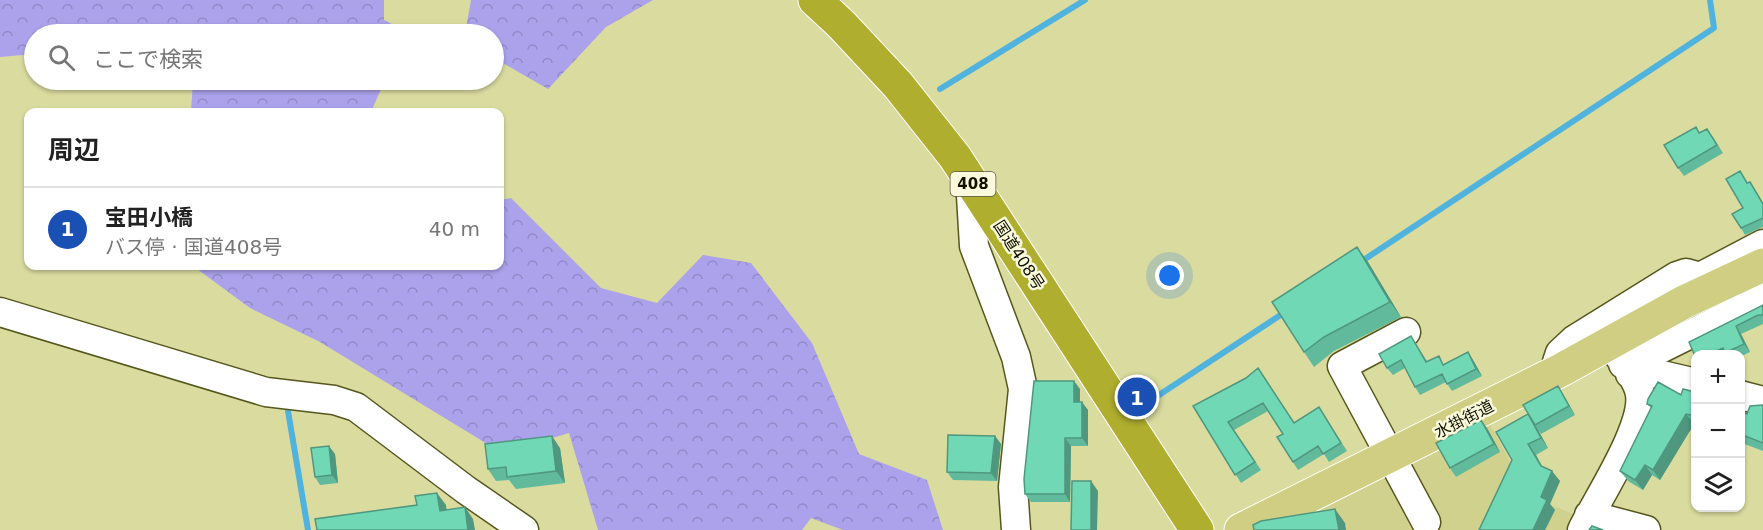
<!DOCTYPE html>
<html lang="ja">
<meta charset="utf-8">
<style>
body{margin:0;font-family:"DejaVu Sans","Noto Sans JP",sans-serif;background:#f6f6f6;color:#222}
.controls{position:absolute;right:18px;bottom:18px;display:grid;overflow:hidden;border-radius:12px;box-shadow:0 2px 4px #0004}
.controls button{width:54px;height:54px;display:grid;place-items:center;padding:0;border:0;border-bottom:2px solid #e0e0e0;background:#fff;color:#222;font:30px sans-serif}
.you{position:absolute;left:1170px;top:276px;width:21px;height:21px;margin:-15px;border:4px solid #fff;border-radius:50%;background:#1a73e8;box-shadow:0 0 0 9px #1a73e833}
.badge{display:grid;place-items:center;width:39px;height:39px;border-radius:50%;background:#b45309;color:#fff;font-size:20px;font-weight:700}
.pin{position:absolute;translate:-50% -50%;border:3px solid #fff;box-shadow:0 2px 6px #0006}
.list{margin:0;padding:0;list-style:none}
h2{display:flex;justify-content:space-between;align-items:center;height:78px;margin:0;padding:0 24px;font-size:26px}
h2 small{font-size:20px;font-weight:400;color:#767676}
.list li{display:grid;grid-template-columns:39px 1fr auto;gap:18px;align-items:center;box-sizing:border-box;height:84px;padding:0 24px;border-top:2px solid #e0e0e0}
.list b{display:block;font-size:22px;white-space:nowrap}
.list p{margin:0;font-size:20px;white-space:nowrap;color:#767676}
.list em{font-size:20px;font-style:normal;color:#767676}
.icon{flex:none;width:33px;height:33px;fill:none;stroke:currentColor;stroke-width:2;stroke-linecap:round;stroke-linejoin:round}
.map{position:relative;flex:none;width:1763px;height:530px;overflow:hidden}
.search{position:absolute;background:#fff;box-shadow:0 2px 4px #0004;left:24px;top:24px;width:480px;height:66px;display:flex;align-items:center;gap:15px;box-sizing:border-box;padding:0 21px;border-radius:33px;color:#767676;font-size:22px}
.panel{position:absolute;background:#fff;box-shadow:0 2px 4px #0004;left:24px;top:108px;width:480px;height:162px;border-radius:12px}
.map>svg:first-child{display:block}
.built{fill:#d0d18c}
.forest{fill:url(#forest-crowns)}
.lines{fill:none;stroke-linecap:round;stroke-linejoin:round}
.stream{stroke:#50b3dd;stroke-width:6}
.minor-casing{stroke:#57571d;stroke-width:31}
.major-casing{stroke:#fff;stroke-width:35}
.highway-casing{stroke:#fff;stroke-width:35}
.minor{stroke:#fff;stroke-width:28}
.major{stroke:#cfce82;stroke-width:33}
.highway{stroke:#afae2e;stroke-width:33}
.wall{fill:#61ba9c}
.shaded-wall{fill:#4f977f}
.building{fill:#71d8b5;stroke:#4f977f;stroke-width:1.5}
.labels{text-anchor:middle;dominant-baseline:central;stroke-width:5;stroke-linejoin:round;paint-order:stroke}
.shield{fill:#f9fadc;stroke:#575742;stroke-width:1.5}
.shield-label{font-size:15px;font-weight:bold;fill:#121100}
.street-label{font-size:16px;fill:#121100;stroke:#f9fadc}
</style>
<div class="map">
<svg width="1763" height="530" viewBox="0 0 1763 530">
<defs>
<pattern id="forest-crowns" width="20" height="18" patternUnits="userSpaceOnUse" patternTransform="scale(1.5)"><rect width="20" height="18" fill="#aba2eb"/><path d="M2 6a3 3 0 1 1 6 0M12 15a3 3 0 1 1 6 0" fill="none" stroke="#928ac8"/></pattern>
</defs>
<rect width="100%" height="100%" fill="#dadb9f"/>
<!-- built -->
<path class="built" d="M1487 419 1529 496 1573 514 1566 530H1268Z"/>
<!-- forest -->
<path class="forest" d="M0 0H384V20L406 31 404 34H34V54L0 57Z
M471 0H653L606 27 548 89 494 58V34H465Z
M193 80H385L371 112H191Z
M511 198 601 288 657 303 703 255 751 263 812 343 859 454 927 480 943 530H843L811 518 802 530H598L569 433 502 453 320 342 250 308 193 266H500V200Z"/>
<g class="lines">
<!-- stream -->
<path class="stream" d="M940 89 1085 0
M1359 263 1714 28 1710 0
M1156 397 1285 312
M288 411 308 530"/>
<defs>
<path id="minor" d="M970 179 974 246 1016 357 1023 389 1013 487 1016 530
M0 312 266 392 334 400 356 407 466 490 524 530
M1406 332 1342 366 1426 522
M1623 364 1652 353 1763 298
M1561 370 1557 362 1560 353 1574 340 1677 276 1686 273 1700 277 1763 244
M1630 374 1649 372 1696 383
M1740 395 1763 401
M1589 515 1646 530
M1582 530C1597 499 1649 422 1639 390 1634 373 1618 357 1609 342"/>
<path id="major" d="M1241 530 1561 370 1684 302 1763 265"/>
<path id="highway" d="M815 0 841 24 898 85 955 157 1197 530"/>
</defs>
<!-- minor casing -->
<use href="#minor" class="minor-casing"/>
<!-- major casing -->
<use href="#major" class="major-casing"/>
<!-- highway casing -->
<use href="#highway" class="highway-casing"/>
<!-- minor -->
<use href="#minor" class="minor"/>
<!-- major -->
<use href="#major" class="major"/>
<!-- highway -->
<use href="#highway" class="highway"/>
</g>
<!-- wall -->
<path class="wall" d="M1696 127 1700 133 1713 137 1723 153 1684 176 1678 168Z
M1747 183 1754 188 1763 203V227L1745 235 1741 228Z
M1357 247 1368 262 1401 317 1334 351 1314 367 1304 352Z
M1763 305V324L1741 334 1750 352 1740 357V354H1695Z
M1411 336 1427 361 1444 364 1468 352 1473 360 1482 376 1452 391 1446 382 1420 395 1415 387 1405 368 1393 375 1387 368Z
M1246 378 1294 423 1324 415 1347 451 1329 462 1324 454 1298 470 1293 462 1283 434 1268 411 1234 430 1261 470 1241 483 1193 406Z
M1558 386 1575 415 1541 434 1538 430 1548 448 1536 455 1542 467 1560 481 1550 504 1555 510 1545 530H1479L1512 460 1528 414Z
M1080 389V402L1088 410V446H1071L1070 502H1031L1025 494Z
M1695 392V425L1694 424 1660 480 1652 475 1643 490 1628 481 1620 471 1651 408 1647 404Z
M1763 405V451L1742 443 1740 447V411L1747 414Z
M1487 428 1500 452 1456 477 1450 468Z
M995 436 1001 444 997 481 953 480 947 472Z
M560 448 565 483 516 489 509 480 496 481 488 469Z
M335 454 338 483 320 485 315 477Z"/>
<!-- shaded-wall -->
<path class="shaded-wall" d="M1357 247 1368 262 1401 317 1390 302Z
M1736 326 1741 334 1750 352 1744 344Z
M1468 352 1473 360 1482 376 1476 369Z
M1074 381 1080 389V410L1074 402Z
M1558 386 1563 394 1575 415 1569 406Z
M1082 402 1088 410V446L1082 438Z
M1528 414 1538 430 1548 448 1541 438Z
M1686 414 1694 424 1660 480 1653 470Z
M1481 420 1487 428 1500 452 1494 444Z
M552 436 560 448 565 483 556 471Z
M995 436 1001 444 997 481 991 473Z
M1065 438 1071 446 1070 502 1065 494Z
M1528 444 1536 455 1548 477 1541 466Z
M329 446 335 454 338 483 332 475Z
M1645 465 1652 475 1643 490 1635 480Z
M1552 471 1560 481 1550 504 1555 510 1545 530H1533L1541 497Z
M1091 481 1098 491 1097 530H1091Z
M437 493 446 505 448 522 440 511Z
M465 507 473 519 475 530H468Z
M1335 509 1345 523 1346 530H1339Z"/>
<!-- building -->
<path class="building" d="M1696 127 1699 133 1707 129 1717 145 1678 168 1664 145Z
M1740 171 1747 183 1750 182 1763 204V218L1741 228 1732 214 1743 208 1726 179Z
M1357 247 1390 302 1324 337 1304 352 1272 302Z
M1763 305V315H1758L1736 326 1744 344 1725 353 1723 348 1710 354H1695V356L1689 342Z
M1411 336 1426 362 1439 356 1443 365 1468 352 1476 369 1447 384 1442 374 1415 387 1401 360 1387 368 1379 354Z
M1258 368 1294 423 1319 407 1341 443 1323 454 1318 446 1293 462 1277 437 1283 434 1263 403 1228 422 1255 462 1235 475 1193 406 1246 378Z
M1034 381H1074V402H1082V438H1065V494H1025L1024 479Z
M1658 382 1681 395 1683 389 1695 392V416L1686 414 1653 470 1645 465 1635 480 1620 471 1652 406 1647 404 1648 399Z
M1558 386 1569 406 1535 425 1523 405Z
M1763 405V443L1740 434V411L1747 414 1750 406Z
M1528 414 1541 438 1528 444 1541 466 1552 471 1541 497 1547 500 1533 530H1479L1512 460 1496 432Z
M1481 420 1494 444 1450 468 1436 443Z
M948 435 995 436 991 473 947 472Z
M552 436 556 471 507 477 506 467 488 469 485 444Z
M329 446 332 475 315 477 311 448Z
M1072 481H1091V530H1071Z
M437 493 440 511 465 507 468 530H317L315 519 417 505 415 496Z
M1335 509 1339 530H1254L1253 525 1261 521Z
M1592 526 1603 530H1589Z"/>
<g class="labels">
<!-- shield labels -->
<rect class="shield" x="950.5" y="172" width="45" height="24" rx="4.5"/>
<g class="shield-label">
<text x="973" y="184">408</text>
</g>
<!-- street labels -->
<g class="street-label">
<text transform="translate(1019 255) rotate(57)">国道408号</text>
<text transform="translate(1464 419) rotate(-27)">水掛街道</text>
</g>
</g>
</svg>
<div class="controls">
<button>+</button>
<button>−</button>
<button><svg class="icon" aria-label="layers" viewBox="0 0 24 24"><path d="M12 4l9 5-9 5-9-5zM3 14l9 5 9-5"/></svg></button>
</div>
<div class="you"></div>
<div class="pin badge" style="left:1137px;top:397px;background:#1a4fb4">1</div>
<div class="search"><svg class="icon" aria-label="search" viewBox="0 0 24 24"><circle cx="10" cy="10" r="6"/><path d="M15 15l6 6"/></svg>ここで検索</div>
<section class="panel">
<h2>周辺<small></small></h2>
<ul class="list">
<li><span class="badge" style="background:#1a4fb4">1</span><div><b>宝田小橋</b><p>バス停 · 国道408号</p></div><em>40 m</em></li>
</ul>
</section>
</div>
